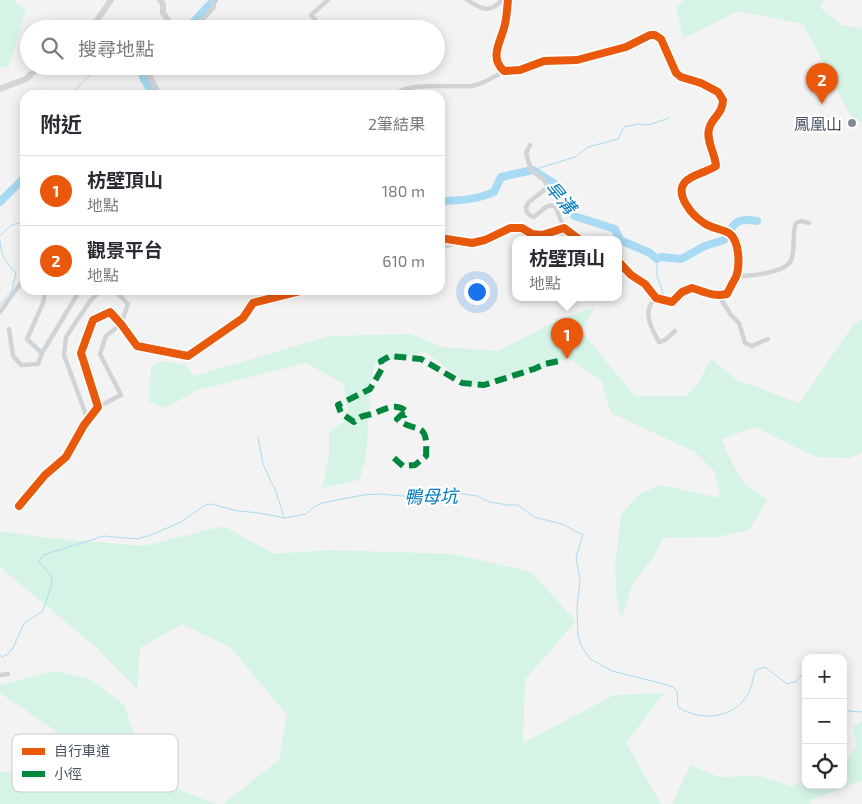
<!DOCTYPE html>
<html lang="zh-TW">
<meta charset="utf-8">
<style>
body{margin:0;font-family:"Exo 2","Noto Sans TC",sans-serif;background:#f7f7f7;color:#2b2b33}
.controls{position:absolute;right:15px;bottom:15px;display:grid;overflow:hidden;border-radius:10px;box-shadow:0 2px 12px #0003}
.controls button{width:45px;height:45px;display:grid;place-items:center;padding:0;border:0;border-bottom:1px solid #e1e1e2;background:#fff;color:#2b2b33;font:25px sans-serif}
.you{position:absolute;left:476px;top:291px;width:18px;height:18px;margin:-12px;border:4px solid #fff;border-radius:50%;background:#1a73e8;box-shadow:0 0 0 8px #1a73e833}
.badge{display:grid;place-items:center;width:32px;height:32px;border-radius:50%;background:#ea580c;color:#fff;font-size:16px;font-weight:700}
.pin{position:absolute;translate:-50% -41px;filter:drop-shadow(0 1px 2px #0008)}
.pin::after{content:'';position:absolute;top:26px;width:18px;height:15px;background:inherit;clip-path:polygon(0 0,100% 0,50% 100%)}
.popup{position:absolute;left:512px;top:236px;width:110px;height:65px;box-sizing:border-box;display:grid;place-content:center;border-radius:10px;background:#fff;filter:drop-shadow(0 1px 4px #0005);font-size:16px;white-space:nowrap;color:#7c7c81}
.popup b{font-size:19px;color:#2b2b33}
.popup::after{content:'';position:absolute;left:50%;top:100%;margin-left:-10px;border:10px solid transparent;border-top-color:#fff}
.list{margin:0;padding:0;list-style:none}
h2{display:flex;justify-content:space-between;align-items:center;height:65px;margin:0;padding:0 20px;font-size:21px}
h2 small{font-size:16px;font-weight:400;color:#7c7c81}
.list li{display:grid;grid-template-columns:32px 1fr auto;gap:15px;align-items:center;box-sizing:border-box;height:70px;padding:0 20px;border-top:1px solid #e1e1e2}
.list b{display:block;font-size:19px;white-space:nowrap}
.list p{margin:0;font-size:16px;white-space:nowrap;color:#7c7c81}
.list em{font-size:16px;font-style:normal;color:#7c7c81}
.icon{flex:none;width:28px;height:28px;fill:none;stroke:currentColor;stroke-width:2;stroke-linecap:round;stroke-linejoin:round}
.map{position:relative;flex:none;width:862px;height:804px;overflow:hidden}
.search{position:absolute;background:#fff;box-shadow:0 2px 12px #0003;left:20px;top:20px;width:425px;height:55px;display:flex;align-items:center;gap:12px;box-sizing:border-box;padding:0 18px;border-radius:28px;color:#7c7c81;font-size:19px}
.panel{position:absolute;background:#fff;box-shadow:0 2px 12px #0003;left:20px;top:90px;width:425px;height:205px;border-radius:15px}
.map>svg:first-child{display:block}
.green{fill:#d6f4e6}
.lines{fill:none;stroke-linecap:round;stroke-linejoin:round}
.stream{stroke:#a8daf4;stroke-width:1}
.river{stroke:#a8daf4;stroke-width:8}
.street{stroke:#d1d4d7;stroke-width:4.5}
.secondary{stroke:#d2d4d8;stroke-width:6}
.quiet{stroke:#00873e;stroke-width:6;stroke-dasharray:12 6;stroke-linecap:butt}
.cycleway-casing{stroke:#fff;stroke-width:11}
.cycleway{stroke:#e8590c;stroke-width:8}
.poi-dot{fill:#848a95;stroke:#fff;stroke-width:2}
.labels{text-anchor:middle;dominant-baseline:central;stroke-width:4.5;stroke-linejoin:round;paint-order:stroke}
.poi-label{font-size:16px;fill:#485262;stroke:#fff;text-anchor:end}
.water-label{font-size:18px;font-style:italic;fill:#007bbd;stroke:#fff}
.key{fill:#fff;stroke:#c8cbd0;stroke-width:1}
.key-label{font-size:14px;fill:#485262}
</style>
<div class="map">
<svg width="862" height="804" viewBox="0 0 862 804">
<rect width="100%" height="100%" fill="#f3f3f3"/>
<!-- green -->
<path class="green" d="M0 0H13L26 10 9 66 0 68Z
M684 0H824L821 8 841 25 862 29V123L850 115 803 24 738 11 683 39 676 7Z
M595 307 581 331 635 396H686L697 385 711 359 737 380 799 403 854 324 862 319V452L851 458 816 457 755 427 722 439 727 453 743 482 767 500 749 530 716 537 663 538 652 559 632 585 621 620 617 603 615 567 621 515 638 495 660 485 721 498 714 471 695 452 611 413 601 380 568 358 531 372 470 386 425 352 375 363 371 383 366 460 359 480 322 488 329 456V432L348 418 344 384 306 363 195 391 166 408 149 402 151 367 160 361 186 365 194 376 329 336 411 334 442 347 498 351 562 318Z
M224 526 274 554 328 550 454 554 531 572 576 621 525 680 523 743 614 695 664 693 626 743 661 804H223L279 760 287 715 231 648 182 624 140 648 137 689 97 648 0 567V531L40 537 144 546Z
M54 671 90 679 124 705 149 778 216 804H0V773L54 766 65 737 0 693V685Z
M862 721V781L811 800 810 804H672L690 765 719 777 759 776 791 786 806 781V785H843V767L856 747 853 727Z"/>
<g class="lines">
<!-- stream -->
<path class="stream" d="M135 66 141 67
M72 95C85 76 93 72 115 66
M25 162 20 178 25 185
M533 170 575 157 588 147 618 139 624 127 638 124 648 125 669 118
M0 236 11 225 25 222
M0 241C1 256 6 263 16 273L12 290 0 305
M657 259V276L664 296
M258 437 263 464 276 492 284 517
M0 655 2 657 8 654 13 648 24 623 43 611 52 583 51 576 39 561 43 555 104 536 137 539 151 535 181 522 205 505 211 504 238 511 259 513 285 518 306 514 313 508 322 503 363 495 380 494 425 498 457 493 477 496 489 502 508 505H518L534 517 562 524 583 535 576 557 580 580 577 608 578 635 581 645 590 659 612 671 664 684 673 687 677 691 678 707C700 722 736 719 749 692 753 685 752 677 756 670L765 667 787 684 795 682 806 671
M843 708 849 711 862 712"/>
<!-- river -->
<path class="river" d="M187 29 214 0
M141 66 143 77 153 95
M440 201C458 201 477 200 494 192L501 177 533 170 555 184 566 200 574 216 615 229 620 240 650 253 657 259 661 257 681 259 705 246 724 240C734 223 736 217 757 221
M0 202 21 181"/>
<!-- street -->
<path class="street" d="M328 0 311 15 320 26H326L330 29
M467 0C482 9 489 14 502 0
M194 29 214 7 212 0
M395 95C406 81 454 88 472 86 483 84 494 77 504 71
M530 145 526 153 531 170 544 180 548 187 529 202 526 207 527 213 533 217C542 213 544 203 555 206L564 228
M440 248 460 242
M736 277C750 275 788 274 792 258 795 246 792 234 796 223L801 221 809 223
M46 290 43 303 27 339 42 353 80 290
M719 296 731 315 739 323 745 343 752 346 768 339
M656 298C653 301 649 305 649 309 646 319 654 333 659 342L665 340 675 331
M0 312 25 277
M9 329 13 356 21 365 38 364 42 353
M98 407 121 395 100 354 106 336 121 324 128 304 114 290
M88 420 64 355 66 337 90 301 101 290
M19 506 45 475 66 457 84 425 98 407 81 353 93 320 110 312 121 324 137 346 188 356 243 318 253 303 304 290
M0 675 8 674"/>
<!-- secondary -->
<path class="secondary" d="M160 0 163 4V13L174 29
M508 0C507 8 507 16 505 24 502 40 488 57 504 71L520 70 544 61 577 60 626 47 650 35H655L661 39 676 73 681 77 701 83 718 92 723 100C723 114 711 118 709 129 706 141 715 153 716 166 707 172 691 175 685 182 674 195 693 216 704 223 711 228 721 229 729 233 740 241 740 266 736 277 733 282 730 288 727 294 714 297 705 292 692 288L682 292 672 302 656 298 645 284 631 275 618 261
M91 29 111 0
M149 66 147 69 148 73 159 95
M0 89 26 79 40 66
M440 238 472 243 485 240 510 228H522L532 234 542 235 564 228 580 240"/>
<!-- quiet -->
<path class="quiet" d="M394 458 403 466 415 465 426 456C428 418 417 435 397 419L401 415H405L407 412C395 401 384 410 372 414 364 416 361 415 354 422L341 413 338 405 370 389 383 367 381 361 390 356 421 359 462 383 484 385 534 369 545 364 559 361"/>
<defs>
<path id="cycleway" d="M508 0C507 8 507 16 505 24 502 40 488 57 504 71L520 70 544 61 577 60 626 47 650 35H655L661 39 676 73 681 77 701 83 718 92 723 100C723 114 711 118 709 129 706 141 715 153 716 166 707 172 691 175 685 182 674 195 693 216 704 223 711 228 721 229 729 233 740 241 740 266 736 277 733 282 730 288 727 294 714 297 705 292 692 288L682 292 672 302 656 298 645 284 631 275 618 261
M440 238 472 243 485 240 510 228H522L532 234 542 235 564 228 580 240
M19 506 45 475 66 457 84 425 98 407 81 353 93 320 110 312 121 324 137 346 188 356 243 318 253 303 304 290"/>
</defs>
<!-- cycleway casing -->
<use href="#cycleway" class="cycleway-casing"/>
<!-- cycleway -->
<use href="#cycleway" class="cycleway"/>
</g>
<!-- markers -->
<circle class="poi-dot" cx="852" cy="123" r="5"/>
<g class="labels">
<!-- poi labels -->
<g class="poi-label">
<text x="842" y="123">鳳凰山</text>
</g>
<!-- water labels -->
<g class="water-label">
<text transform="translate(561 197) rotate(50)">旱溝</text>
<text transform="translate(431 496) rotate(-1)">鴨母坑</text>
</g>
</g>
<!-- legend -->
<rect x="12" y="734" width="166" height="58" rx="8" class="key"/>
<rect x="22" y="748" width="23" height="7" fill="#e8590c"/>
<rect x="22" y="771" width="23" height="6" fill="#00873e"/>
<g class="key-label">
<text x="54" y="756">自行車道</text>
<text x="54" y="779">小徑</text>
</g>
</svg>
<div class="controls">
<button>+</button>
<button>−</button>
<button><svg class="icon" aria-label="locate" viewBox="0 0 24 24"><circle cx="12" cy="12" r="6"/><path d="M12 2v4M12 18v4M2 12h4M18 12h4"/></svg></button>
</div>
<div class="you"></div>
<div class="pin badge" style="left:567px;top:359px">1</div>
<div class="popup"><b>枋壁頂山</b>地點</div>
<div class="pin badge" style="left:822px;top:104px">2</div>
<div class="search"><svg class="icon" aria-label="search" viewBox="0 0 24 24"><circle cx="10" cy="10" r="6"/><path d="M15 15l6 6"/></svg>搜尋地點</div>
<section class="panel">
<h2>附近<small>2筆結果</small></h2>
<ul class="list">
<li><span class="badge">1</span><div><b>枋壁頂山</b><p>地點</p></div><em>180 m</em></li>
<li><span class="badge">2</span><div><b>觀景平台</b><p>地點</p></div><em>610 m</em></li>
</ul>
</section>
</div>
